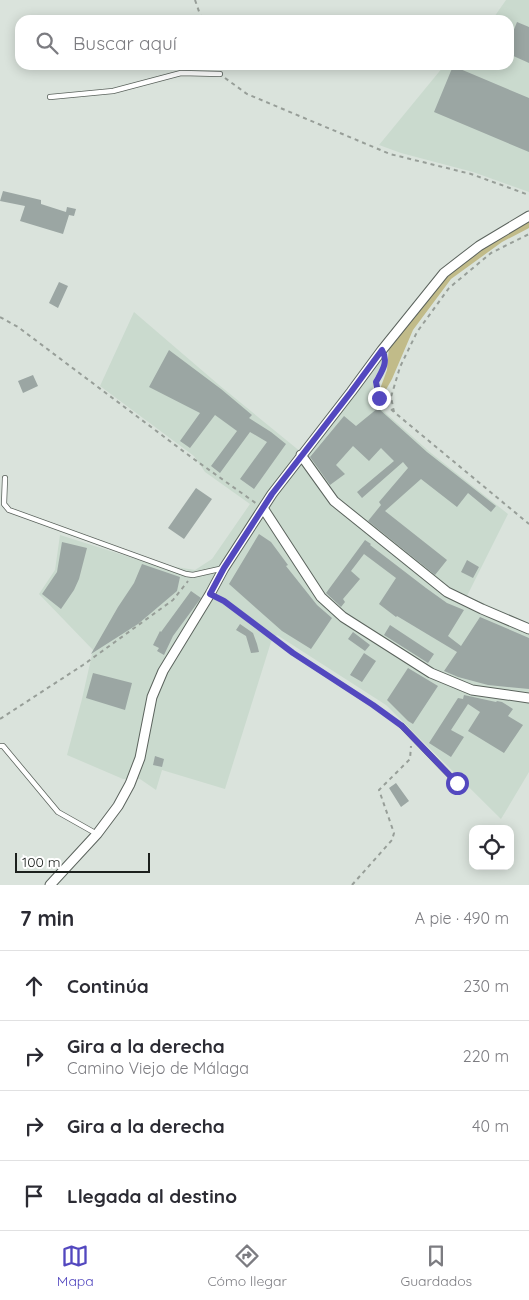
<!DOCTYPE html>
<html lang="es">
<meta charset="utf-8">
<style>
body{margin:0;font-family:Quicksand,sans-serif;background:#f2f2f3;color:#2b2b33}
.controls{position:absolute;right:15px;bottom:15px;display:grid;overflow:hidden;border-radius:10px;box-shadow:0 2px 12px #0003}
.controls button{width:45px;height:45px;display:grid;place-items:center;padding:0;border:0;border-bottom:1px solid #e1e1e2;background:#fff;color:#2b2b33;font:25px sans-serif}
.scale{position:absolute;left:15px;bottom:12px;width:135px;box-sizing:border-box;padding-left:5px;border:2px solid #1c201d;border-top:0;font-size:14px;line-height:18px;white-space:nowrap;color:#1c201d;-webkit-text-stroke:4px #fff;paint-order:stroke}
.stop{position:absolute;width:15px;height:15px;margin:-11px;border:4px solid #5348bf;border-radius:50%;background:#fff}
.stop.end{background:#5348bf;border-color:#fff;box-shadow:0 1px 5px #0008}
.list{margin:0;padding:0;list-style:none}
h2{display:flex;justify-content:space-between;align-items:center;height:65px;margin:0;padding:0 20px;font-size:21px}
h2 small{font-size:16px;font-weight:400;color:#7c7c81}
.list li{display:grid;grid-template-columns:32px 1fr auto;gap:15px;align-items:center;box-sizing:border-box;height:70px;padding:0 20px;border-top:1px solid #e1e1e2}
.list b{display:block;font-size:19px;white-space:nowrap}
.list p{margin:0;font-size:16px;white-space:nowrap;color:#7c7c81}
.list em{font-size:16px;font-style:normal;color:#7c7c81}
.icon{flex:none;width:28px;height:28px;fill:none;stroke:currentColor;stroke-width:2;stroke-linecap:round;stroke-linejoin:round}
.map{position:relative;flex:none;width:529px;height:885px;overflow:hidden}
.search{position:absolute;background:#fff;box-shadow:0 2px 12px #0003;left:15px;right:15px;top:15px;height:55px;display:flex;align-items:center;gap:12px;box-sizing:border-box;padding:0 18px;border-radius:15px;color:#7c7c81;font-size:19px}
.sheet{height:345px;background:#fff}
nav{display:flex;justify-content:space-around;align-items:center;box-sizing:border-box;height:70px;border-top:1px solid #e1e1e2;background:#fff;font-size:14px;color:#7c7c81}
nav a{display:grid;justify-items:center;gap:2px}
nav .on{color:#5348bf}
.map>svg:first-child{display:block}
.built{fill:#cadace}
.green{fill:#c1bb89}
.building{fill:#9ba6a3}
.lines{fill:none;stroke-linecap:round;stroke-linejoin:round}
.lane-casing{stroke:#5b635d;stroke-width:6}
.street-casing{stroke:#5b635d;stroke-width:11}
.path{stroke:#979e98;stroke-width:2;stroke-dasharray:4 4;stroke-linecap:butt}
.lane{stroke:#fff;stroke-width:4.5}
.street{stroke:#fff;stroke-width:9}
.route{stroke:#5348bf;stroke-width:6}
</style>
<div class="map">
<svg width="529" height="885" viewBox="0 0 529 885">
<rect width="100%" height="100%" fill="#dae3dc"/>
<!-- built -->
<path class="built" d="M506 0H529V192L473 172 401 153 379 145 443 67 447 65H509V20H492Z
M134 312 219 385 307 457 382 358 383 364 374 379 372 395 380 408 431 453 508 514 467 596 529 623V772L501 819 386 705 277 635 271 642 225 789 162 770 156 790 140 779H123L67 755 82 699 93 650 39 594 55 570 60 535 145 562 195 570 212 559 250 504 205 472 194 456 100 386Z"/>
<!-- green -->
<path class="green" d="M529 220V228L502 242 451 279 413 330 392 379 383 395 380 389 387 370 389 346 447 276 501 236Z"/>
<!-- building -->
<path class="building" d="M517 22 529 27V63L509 54V42Z
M453 66 529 98V152L434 112Z
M3 191 41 200V204L66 212 67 207 76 209 74 216 69 215 63 234 20 221 25 206 0 201Z
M59 282 68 286 58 308 49 303Z
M169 350 221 389 252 415 249 418 271 432 286 444 254 489 240 479 267 442 250 432 220 473 211 466 237 431 215 415 190 448 180 441 200 413 149 387Z
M33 375 38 386 23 393 18 381Z
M378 408 427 452 496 506 491 512 468 493 457 507 421 479 385 511 447 560 435 575 368 521 381 505 379 502 408 468 403 462 362 498 357 492 394 461 381 448 369 461 353 446 336 465 345 474 330 485 310 457 344 416 356 426Z
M196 488 212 499 184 539 168 528Z
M259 534 271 542 288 565 286 566 317 605 332 618 311 649 282 631 229 584Z
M365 540 371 544 370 545 426 588 447 603 464 610 448 636 461 646 480 617 529 638V689L488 685 458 677 444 671 457 652 397 616 396 617 379 604 396 578 364 554 351 571 360 579 343 599 345 602 341 607 326 593Z
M62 542 87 548 79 579 74 590 61 609 42 594 57 572Z
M467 560 479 567 473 578 461 572Z
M142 564 180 577 177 591 138 624 91 654 118 607 134 583Z
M191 591 201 598 173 636 164 655 157 651 159 648 153 645 160 631 161 632Z
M240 624 253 633 257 644 259 652 251 653 246 636 236 630Z
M390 625 434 654 428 663 384 635Z
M353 632 370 645 365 651 348 639Z
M364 653 376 661 362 682 350 675Z
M408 668 438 686 413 724 408 721 387 700Z
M93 673 132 683 125 710 86 698Z
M464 695 496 702 497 701 502 702 513 709 508 716 523 725 504 753 468 731 480 712 468 704 451 730 464 737 451 757 429 743 458 698 463 699Z
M155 756 164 759 162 767 153 765Z
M396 783 409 801 401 807 389 788Z"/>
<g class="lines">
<defs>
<path id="lane" d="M50 97 113 91 181 73 220 74
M5 478 4 504 9 510 186 574 193 575 224 568
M402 726 457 783
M0 746H3L58 812 97 834"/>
<path id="street" d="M301 455 334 501 447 592 482 609 529 629
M263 508 321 597 343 617 431 673 472 690 529 698
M50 885 97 834 118 806 130 784 140 758 152 697 163 671 210 594 224 568 272 494 351 392 382 350 444 273 479 246 529 216"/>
</defs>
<!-- lane casing -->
<use href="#lane" class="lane-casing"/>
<!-- street casing -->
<use href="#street" class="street-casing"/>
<!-- path -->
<path class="path" d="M195 0 202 20
M225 78 247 94 390 154 471 174 529 195
M0 317 18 327 191 457 257 504
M385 361V365L376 382 379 398 394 412 529 524
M394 412 391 397 400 367 417 332 449 288 491 253 529 234
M219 598 224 601 293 653 373 705 397 723
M0 719 83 665 173 600 188 581
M352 885 392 840 394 833 379 790 410 759 411 746"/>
<!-- lane -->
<use href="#lane" class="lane"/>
<!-- street -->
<use href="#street" class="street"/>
</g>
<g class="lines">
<!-- route -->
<path class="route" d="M379 398 376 382C382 371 389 362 382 350L351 392 272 494 224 568 210 594 224 601 293 653 373 705 402 726 457 783"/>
</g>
</svg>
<div class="controls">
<button><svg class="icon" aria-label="locate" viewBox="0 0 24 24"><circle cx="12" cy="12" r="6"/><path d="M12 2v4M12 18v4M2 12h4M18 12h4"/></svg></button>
</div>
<div class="scale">100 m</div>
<div class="stop" style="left:457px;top:783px"></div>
<div class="stop end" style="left:379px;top:398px"></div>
<div class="search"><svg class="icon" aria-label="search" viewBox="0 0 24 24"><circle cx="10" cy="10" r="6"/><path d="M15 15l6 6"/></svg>Buscar aquí</div>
</div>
<section class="sheet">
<h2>7 min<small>A pie · 490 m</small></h2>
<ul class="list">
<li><svg class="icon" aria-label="ahead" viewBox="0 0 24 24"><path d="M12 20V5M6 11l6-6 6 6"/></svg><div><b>Continúa</b></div><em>230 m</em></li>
<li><svg class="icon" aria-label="right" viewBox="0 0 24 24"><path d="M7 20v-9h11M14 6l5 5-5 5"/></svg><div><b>Gira a la derecha</b><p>Camino Viejo de Málaga</p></div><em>220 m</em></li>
<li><svg class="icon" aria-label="right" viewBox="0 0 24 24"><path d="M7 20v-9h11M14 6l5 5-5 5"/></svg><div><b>Gira a la derecha</b></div><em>40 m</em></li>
<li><svg class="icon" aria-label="arrive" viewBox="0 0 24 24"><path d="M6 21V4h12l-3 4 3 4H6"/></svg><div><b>Llegada al destino</b></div></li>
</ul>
</section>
<nav>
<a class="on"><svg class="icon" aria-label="map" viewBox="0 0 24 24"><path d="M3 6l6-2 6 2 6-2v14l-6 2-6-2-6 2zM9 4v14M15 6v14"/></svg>Mapa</a>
<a><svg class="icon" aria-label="directions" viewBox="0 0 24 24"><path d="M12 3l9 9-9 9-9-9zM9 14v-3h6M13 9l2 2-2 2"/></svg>Cómo llegar</a>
<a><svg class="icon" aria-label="saved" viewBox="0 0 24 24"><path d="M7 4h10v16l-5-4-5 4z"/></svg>Guardados</a>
</nav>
